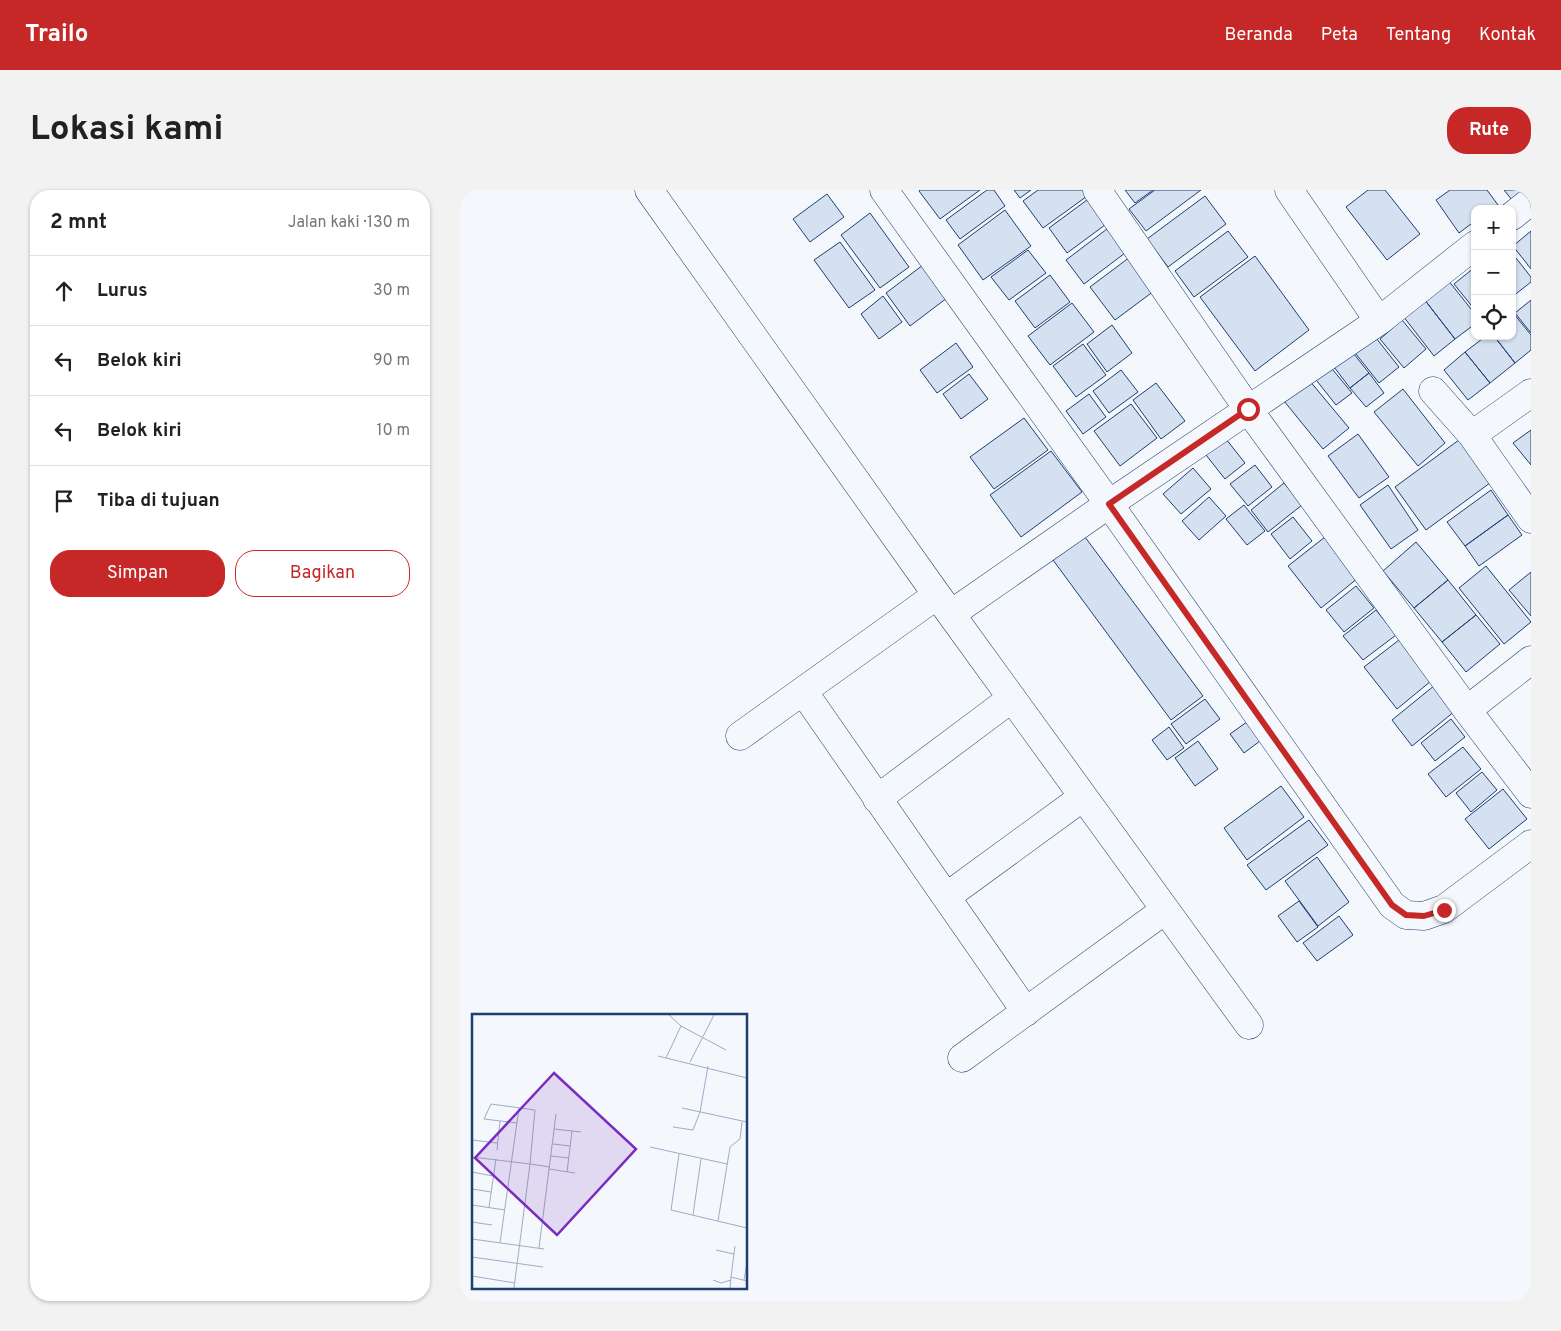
<!DOCTYPE html>
<html lang="id">
<meta charset="utf-8">
<style>
body{margin:0;font-family:Overpass,sans-serif;background:#f2f2f2;color:#202124}
.controls{position:absolute;right:15px;top:15px;display:grid;overflow:hidden;border-radius:10px;box-shadow:0 1px 4px #0004}
.controls button{width:45px;height:45px;display:grid;place-items:center;padding:0;border:0;border-bottom:1px solid #e0e0e0;background:#fff;color:#202124;font:25px sans-serif}
.stop{position:absolute;width:15px;height:15px;margin:-11px;border:4px solid #c62828;border-radius:50%;background:#fff}
.stop.end{background:#c62828;border-color:#fff;box-shadow:0 1px 5px #0008}
.list{margin:0;padding:0;list-style:none}
h2{display:flex;justify-content:space-between;align-items:center;height:65px;margin:0;padding:0 20px;font-size:21px}
h2 small{font-size:16px;font-weight:400;color:#757577}
.list li{display:grid;grid-template-columns:32px 1fr auto;gap:15px;align-items:center;box-sizing:border-box;height:70px;padding:0 20px;border-top:1px solid #e0e0e0}
.list b{display:block;font-size:19px;white-space:nowrap}
.list em{font-size:16px;font-style:normal;color:#757577}
.actions{display:flex;gap:10px;padding:15px 20px}
.actions a{flex:1;padding:11px 0;border:1px solid #c62828;border-radius:20px;text-align:center;font-size:18px;color:#c62828}
.actions .main{background:#c62828;color:#fff}
.icon{flex:none;width:28px;height:28px;fill:none;stroke:currentColor;stroke-width:2;stroke-linecap:round;stroke-linejoin:round}
.map{position:relative;flex:none;width:1071px;height:1111px;overflow:hidden;border-radius:20px}
header{display:flex;align-items:center;gap:30px;box-sizing:border-box;height:70px;padding:0 25px;background:#c62828;color:#fff}
header strong{font-size:24px}
nav{display:flex;gap:28px;margin-inline-start:auto;font-size:18px}
.intro{display:flex;align-items:center;justify-content:space-between;box-sizing:border-box;height:120px;padding:0 30px}
h1{margin:0;font-size:35px}
.button{padding:12px 22px;border-radius:20px;background:#c62828;color:#fff;font-size:18px;font-weight:700}
main{display:flex;gap:30px;padding:0 30px}
aside{flex:1;background:#fff;border-radius:20px;box-shadow:0 1px 4px #0004}
.map>svg:first-child{display:block}
.building{fill:#d5e0f0;stroke:#1d3f73}
.lines{fill:none;stroke-linecap:round;stroke-linejoin:round}
.street-casing{stroke:#1d3f73;stroke-width:29}
.street{stroke:#f4f7fb;stroke-width:28}
.route{stroke:#c62828;stroke-width:6}
.inset-road{fill:none;stroke:#9eadc5;stroke-width:1}
.view{fill:#7b2cbf;fill-opacity:0.15;stroke:#7b2cbf;stroke-width:2.5}
.inset-edge{fill:none;stroke:#1d3f73;stroke-width:2.5}
</style>
<header>
<strong>Trailo</strong>
<nav><a>Beranda</a><a>Peta</a><a>Tentang</a><a>Kontak</a></nav>
</header>
<div class="intro"><h1>Lokasi kami</h1><a class="button">Rute</a></div>
<main>
<aside>
<h2>2 mnt<small>Jalan kaki · 130 m</small></h2>
<ul class="list">
<li><svg class="icon" aria-label="ahead" viewBox="0 0 24 24"><path d="M12 20V5M6 11l6-6 6 6"/></svg><div><b>Lurus</b></div><em>30 m</em></li>
<li><svg class="icon" aria-label="left" viewBox="0 0 24 24"><path d="M17 20v-9H6M10 6l-5 5 5 5"/></svg><div><b>Belok kiri</b></div><em>90 m</em></li>
<li><svg class="icon" aria-label="left" viewBox="0 0 24 24"><path d="M17 20v-9H6M10 6l-5 5 5 5"/></svg><div><b>Belok kiri</b></div><em>10 m</em></li>
<li><svg class="icon" aria-label="arrive" viewBox="0 0 24 24"><path d="M6 21V4h12l-3 4 3 4H6"/></svg><div><b>Tiba di tujuan</b></div></li>
</ul>
<div class="actions"><a class="main">Simpan</a><a>Bagikan</a></div>
</aside>
<div class="map">
<svg width="1071" height="1111" viewBox="0 0 1071 1111">
<rect width="100%" height="100%" fill="#f4f7fb"/>
<!-- building -->
<path class="building" d="M460 0H520L480 29 459 1Z
M527 0H534L545 16 500 49 486 30Z
M554 0H571L560 8Z
M578 0H627L630 4 583 38 563 11Z
M665 0H693L675 13Z
M695 0H741L686 41 669 19Z
M908 0H925L960 44 927 70 886 17Z
M990 0H1027L1038 15 1033 19H1015V31L999 43 976 10Z
M1044 0H1065L1052 10Z
M367 4 384 27 350 52 333 29Z
M745 6 766 34 708 77 687 49Z
M631 7 649 32 607 63 589 38Z
M545 20 571 56 523 90 498 55Z
M410 23 449 77 420 98 381 45Z
M651 36 669 60 624 94 606 70Z
M768 41 788 67 734 107 715 81Z
M1071 41V79L1053 56Z
M380 52 415 100 389 118 354 70Z
M568 60 586 83 549 110 531 87Z
M1052 63 1071 87V92L1052 107Z
M674 64 698 98 655 130 630 97Z
M795 66 849 140 795 181 740 107Z
M463 75 487 108 450 136 426 103Z
M1015 77V120L994 94Z
M590 85 610 112 575 138 555 111Z
M988 90 1015 124V134L995 149 964 109Z
M423 106 442 132 419 149 401 124Z
M964 109 995 149 974 166 943 126Z
M1071 110V143L1055 123Z
M612 113 634 142 590 175 568 146Z
M1054 124 1071 145V160L1055 173 1034 146H1052V125Z
M942 130 966 159 944 178 920 149Z
M652 135 672 163 647 182 627 154Z
M912 143 939 177 919 193 892 159Z
M1026 146H1034L1055 173 1030 193 1005 162Z
M496 153 513 177 477 203 460 180Z
M623 154 646 185 616 207 593 176Z
M890 159 909 183 890 198 871 173Z
M1005 162 1030 193 1008 210 984 180Z
M868 174 892 203 876 215 853 186Z
M661 180 678 202 649 223 633 201Z
M909 183 924 203 906 217 890 198Z
M509 184 528 209 501 229 483 204Z
M849 190 889 238 863 259 824 211Z
M696 193 725 231 701 249 673 210Z
M943 199 985 253 958 276 914 222Z
M629 204 646 227 623 244 606 221Z
M671 214 697 248 660 276 634 241Z
M564 228 588 260 534 299 510 267Z
M1071 240V275L1053 253Z
M762 244 785 273 765 289 742 260Z
M898 244 929 287 899 308 868 266Z
M1003 247 1034 290 966 340 935 297Z
M591 261 622 302 561 347 530 305Z
M795 275 812 297 788 316 770 294Z
M733 278 751 299 721 324 703 304Z
M824 293 842 315 808 342 791 320Z
M928 295 958 340 931 359 900 315Z
M1031 300 1048 325 1005 356 987 332Z
M749 307 766 326 739 350 722 331Z
M784 315 805 341 787 355 766 329Z
M1048 325 1062 345 1019 376 1005 356Z
M833 327 852 351 830 369 811 344Z
M625 347 743 506 711 530 593 370Z
M865 347 898 388 861 418 828 376Z
M956 352 988 390 954 418 923 381Z
M1026 376 1071 432 1044 454 999 398Z
M1071 382V426L1049 400Z
M988 390 1016 425 982 452 954 418Z
M896 396 914 418 884 442 866 420Z
M916 420 936 445 903 470 883 446Z
M1016 425 1040 454 1006 482 982 452Z
M939 450 971 491 937 519 904 477Z
M975 495 995 521 952 556 932 530Z
M745 509 760 529 726 554 711 534Z
M791 529 804 548 784 563 770 544Z
M991 529 1005 547 975 571 961 553Z
M709 537 724 558 707 570 692 550Z
M738 551 758 579 735 596 715 568Z
M1003 557 1021 579 986 607 968 584Z
M1022 582 1037 600 1011 622 996 603Z
M821 596 844 627 787 670 764 638Z
M1043 599 1067 629 1029 659 1005 629Z
M849 630 868 655 806 700 787 675Z
M857 667 889 712 858 736 825 691Z
M839 711 858 737 837 752 818 726Z
M879 726 893 745 857 771 843 753Z"/>
<g class="lines">
<defs>
<path id="street" d="M189 0 477 405 789 835
M424 0 649 314 919 131 1015 55
M637 0 788 219 1007 520 1071 604
M829 0 919 131
M1052 26 1071 11
M973 201 1012 245 1071 329
M1012 245 1071 203
M491 424 649 314 932 715 946 725 964 726 984 719 1071 654
M343 501 566 822
M1007 520 1071 470
M280 546 477 405
M417 609 552 508
M486 707 623 607
M502 868 705 720"/>
</defs>
<!-- street casing -->
<use href="#street" class="street-casing"/>
<!-- street -->
<use href="#street" class="street"/>
</g>
<g class="lines">
<!-- route -->
<path class="route" d="M788 219 649 314 932 715 946 725 964 726 984 720"/>
</g>
<!-- overview -->
<g transform="translate(12 824)">
<rect width="275" height="275" fill="#f4f7fb"/>
<path class="inset-road" d="M197 1 209 12 254 36M186 42 275 64M194 44 209 12M218 48 242 1M210 94 275 108M45 109 12 105 19 90 63 96 58 150 78 153M201 113 221 116 228 98 236 52M82 115 109 118M0 126 25 129M81 130 98 132M178 133 255 150M25 136 28 107M207 140 199 196 275 214M79 142 97 144M0 143 58 150 42 274M77 155 103 159M0 158 21 162M95 158 100 117M275 167V183M0 175 19 178M0 191 33 196M17 193 24 145M221 201 229 145M246 207 258 133 268 125 270 108M0 208 20 211M0 225 72 235M28 229 47 94M67 234 84 100M244 236 262 240M0 243 71 253M0 262 43 269M259 263 263 232M241 266 249 269 259 266M272 266 275 249M258 274 259 263 275 267"/>
<path class="view" d="M82 59 164 135 85 221 3 144Z"/>
<rect width="275" height="275" class="inset-edge"/>
</g>
</svg>
<div class="controls">
<button>+</button>
<button>−</button>
<button><svg class="icon" aria-label="locate" viewBox="0 0 24 24"><circle cx="12" cy="12" r="6"/><path d="M12 2v4M12 18v4M2 12h4M18 12h4"/></svg></button>
</div>
<div class="stop" style="left:788px;top:219px"></div>
<div class="stop end" style="left:984px;top:720px"></div>
</div>
</main>
